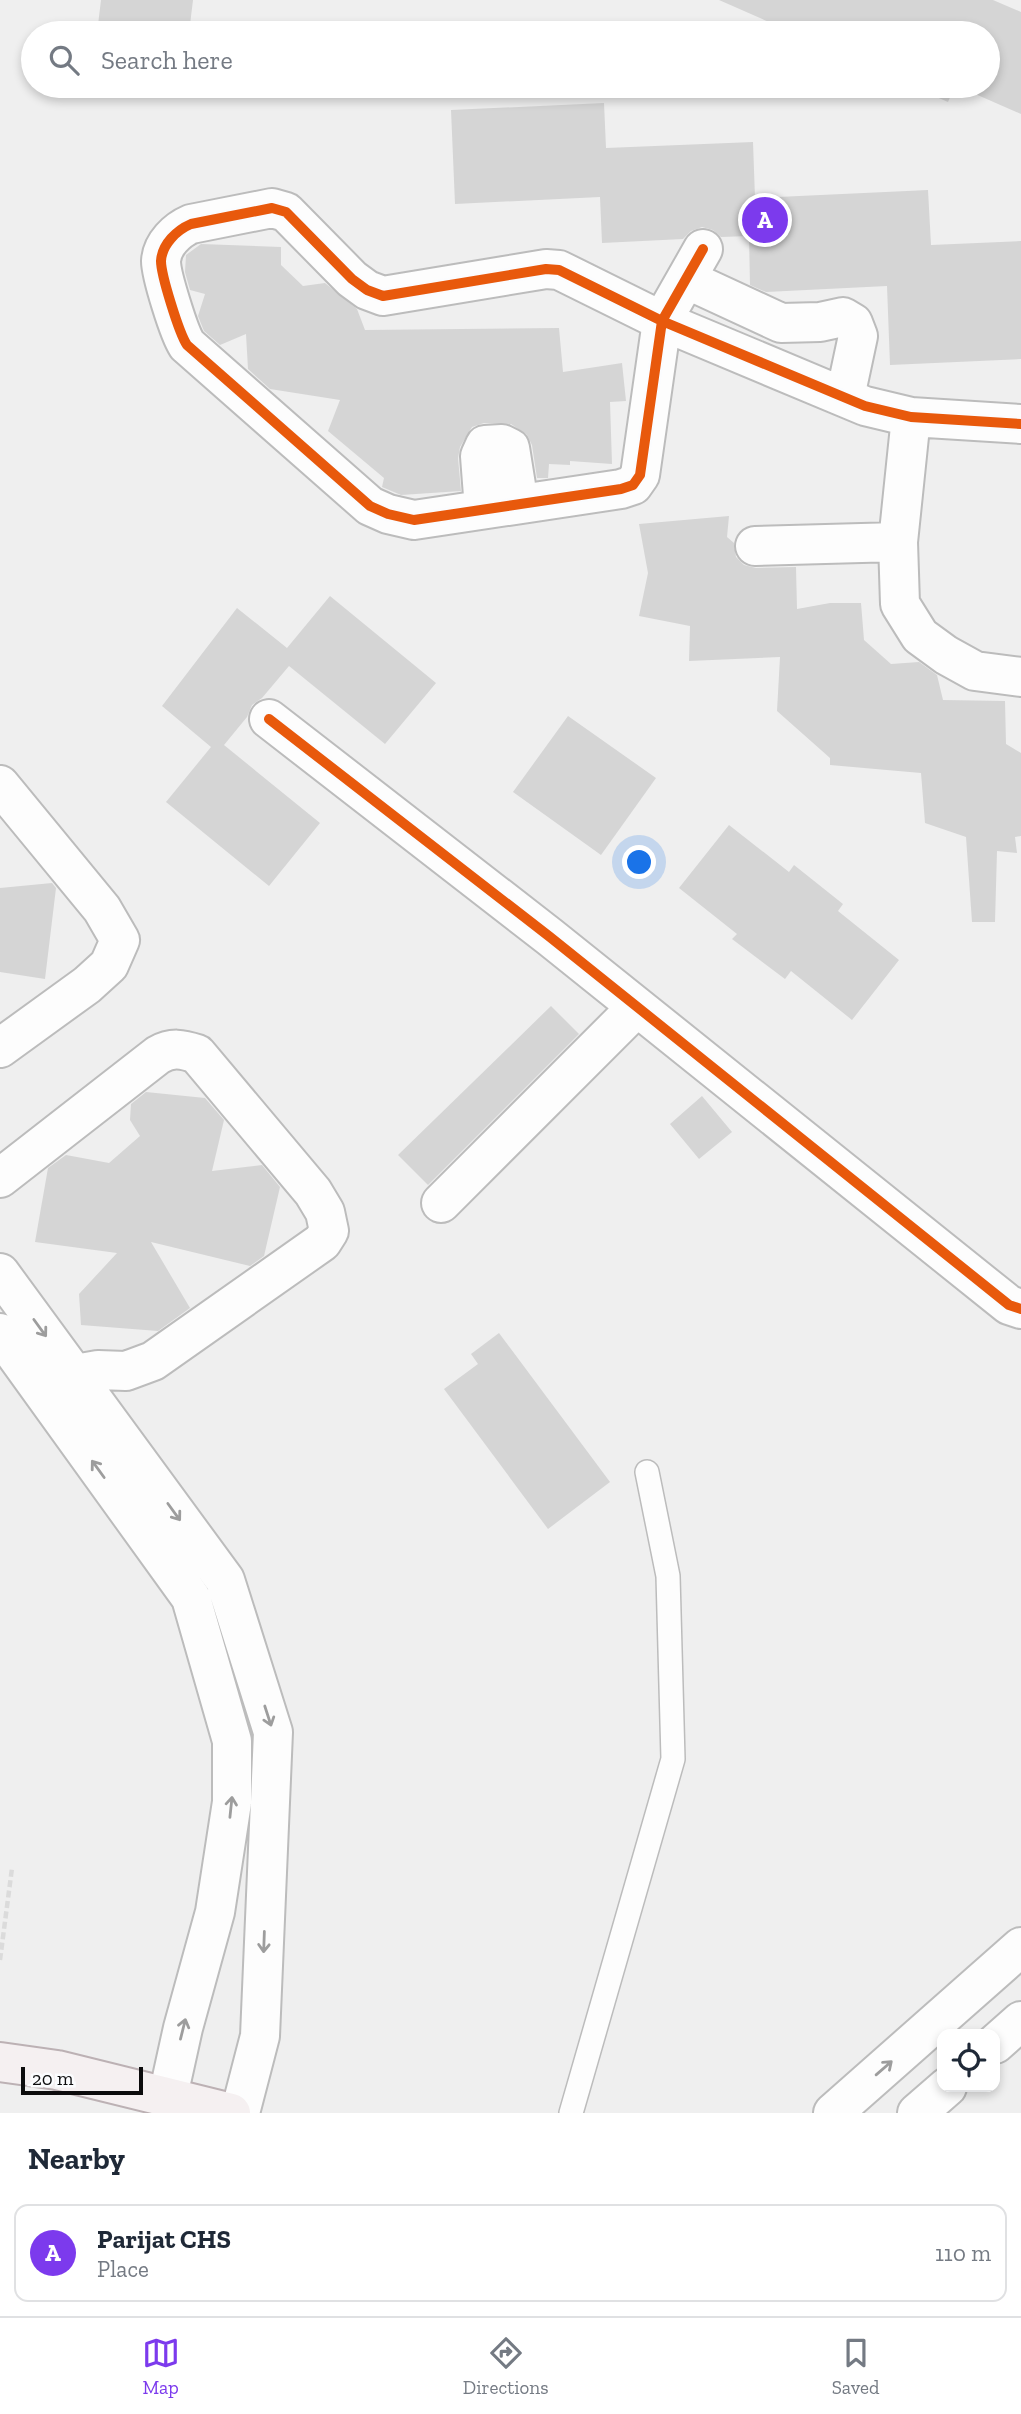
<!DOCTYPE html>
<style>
body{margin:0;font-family:"Zilla Slab",serif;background:#f2f2f3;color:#1f2937}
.controls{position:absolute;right:21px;bottom:21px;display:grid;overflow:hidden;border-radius:14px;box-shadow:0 4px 10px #0003}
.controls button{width:63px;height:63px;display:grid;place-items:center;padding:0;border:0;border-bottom:2px solid #e0e1e3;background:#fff;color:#1f2937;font:35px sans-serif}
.scale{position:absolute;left:21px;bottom:18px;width:122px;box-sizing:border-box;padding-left:7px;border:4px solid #0c0c0d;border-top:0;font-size:19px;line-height:24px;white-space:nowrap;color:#0c0c0d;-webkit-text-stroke:5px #fbfcfe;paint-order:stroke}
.you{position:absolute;left:640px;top:863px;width:24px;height:24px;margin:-18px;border:5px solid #fff;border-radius:50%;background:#1a73e8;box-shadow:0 0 0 10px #1a73e833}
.badge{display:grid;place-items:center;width:46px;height:46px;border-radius:50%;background:#7c3aed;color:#fff;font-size:23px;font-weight:700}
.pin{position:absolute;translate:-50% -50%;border:4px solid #fff;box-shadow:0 2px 7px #0006}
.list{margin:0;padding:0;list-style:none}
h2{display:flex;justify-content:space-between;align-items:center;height:91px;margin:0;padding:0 28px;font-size:30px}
h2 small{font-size:23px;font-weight:400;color:#747a83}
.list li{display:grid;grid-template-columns:46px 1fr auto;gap:21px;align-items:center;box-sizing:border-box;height:98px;margin:0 14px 14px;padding:0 14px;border:2px solid #e0e1e3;border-radius:14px}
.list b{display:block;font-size:26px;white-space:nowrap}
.list p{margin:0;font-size:23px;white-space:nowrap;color:#747a83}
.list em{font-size:23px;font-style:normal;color:#747a83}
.icon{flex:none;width:38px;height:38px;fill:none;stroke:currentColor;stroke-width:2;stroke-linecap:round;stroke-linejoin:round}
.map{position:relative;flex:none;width:1021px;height:2113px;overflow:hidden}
.search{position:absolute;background:#fff;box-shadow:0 4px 10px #0003;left:21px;right:21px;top:21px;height:77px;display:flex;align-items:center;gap:18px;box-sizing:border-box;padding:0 24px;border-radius:38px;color:#747a83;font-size:26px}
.sheet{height:203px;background:#fff}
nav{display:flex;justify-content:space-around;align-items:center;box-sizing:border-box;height:98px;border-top:2px solid #e0e1e3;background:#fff;font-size:19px;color:#747a83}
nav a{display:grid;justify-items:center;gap:4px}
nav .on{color:#7c3aed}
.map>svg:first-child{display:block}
.building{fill:#d5d5d5}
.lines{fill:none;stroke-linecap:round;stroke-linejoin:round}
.service-casing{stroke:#bcbcbc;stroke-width:26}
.minor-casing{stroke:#bcbcbc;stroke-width:42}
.secondary-casing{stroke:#bcbcbc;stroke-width:42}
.primary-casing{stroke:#bcb1b4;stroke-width:42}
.path{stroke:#dbdbdb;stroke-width:4.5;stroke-dasharray:7 3.5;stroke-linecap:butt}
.service{stroke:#fdfdfd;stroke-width:23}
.minor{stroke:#fdfdfd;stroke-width:38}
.secondary{stroke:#fdfdfd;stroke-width:38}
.primary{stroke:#f5f0f1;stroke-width:38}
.cycleway-casing{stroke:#fbfcfe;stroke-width:15}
.cycleway{stroke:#e8590c;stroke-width:10}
.oneway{stroke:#9d9d9d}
</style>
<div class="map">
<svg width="1021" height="2113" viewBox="0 0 1021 2113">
<rect width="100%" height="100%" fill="#efefef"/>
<!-- building -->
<path class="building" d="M101 0H193L189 33H97Z
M719 0H993L1021 12V114L957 86H988V33H794Z
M911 86H955L948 102Z
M604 103 606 148 753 142 755 198 928 190 931 245 1021 241V359L890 365 887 286 766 292 750 285 749 236 721 237 713 230 702 227 691 231 683 239 602 243 600 197 455 204 451 110Z
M201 244 281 247V265L303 286 325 283 357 309 365 330 559 328 563 372 622 363 626 401 610 402 612 464 570 461V465L549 464 548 478H537L532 445 527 435 511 424 484 423 472 427 460 447 458 458 461 491 401 495 382 487 384 478 328 431 340 400 270 389 248 369 246 334 220 345 204 331 198 316 205 294 190 290 185 272 186 255Z
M729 516 727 537 734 543 736 557 744 565 756 568 796 567 797 609 830 603H861L864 640 891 664 919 662 937 675 943 700 1005 701 1006 744 1021 753V836L1015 837 1017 853 997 851 995 922H972L966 837 925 823 921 773 830 765V758L777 711 780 657 689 661 690 626 639 616 648 573 639 524Z
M330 596 436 683 385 744 289 666 262 698 252 705 247 717 224 745 320 823 269 886 166 802 211 747 162 706 237 608 287 648Z
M568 716 656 778 601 855 513 792Z
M729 825 789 872 794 865 843 904 838 911 899 960 852 1020 791 971 785 979 732 939 737 934 679 888Z
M52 883 56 888 45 979 0 972V888Z
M551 1006 579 1034 428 1185 398 1155Z
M146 1092 205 1098 224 1120 212 1171 262 1165 280 1187 264 1256 250 1266 151 1242 190 1308 158 1331 81 1325 79 1294 117 1253 35 1242 48 1168 66 1155 109 1163 140 1136 130 1120 131 1104Z
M702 1096 732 1132 699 1159 670 1124Z
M499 1333 610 1482 548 1529 444 1389 478 1364 471 1354Z"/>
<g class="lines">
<defs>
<path id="service" d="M571 2113 673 1759 668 1576 647 1472"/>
<path id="minor" d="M703 249 662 321 640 475 633 485 621 489 414 520 388 514 370 506 187 345C179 333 161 275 161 261 162 244 177 230 191 224L272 208 286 212 352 279 367 290 383 296 546 269 559 270 662 321 865 406 911 417 1021 424
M686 279 781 323 820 322 843 317 853 323 858 336 845 397
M911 417 898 542 900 604 920 636 946 655 975 671 1021 677
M484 509 480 456 485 445 502 444 510 448 519 504
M755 546 898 542
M269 719 550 937 1009 1305 1021 1309
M0 785 102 909 120 940 109 965 87 985 0 1048
M0 1178 158 1055C172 1047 182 1049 197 1054L313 1192 325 1212 329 1231 322 1242 153 1361 126 1371 98 1370 81 1373 56 1389
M441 1203 637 1007
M0 1273 225 1580 273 1732 260 2036 240 2113
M0 1333 191 1598 232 1741V1802L215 1912 183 2028 168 2096"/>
<path id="secondary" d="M995 2044 1021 2021
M833 2113 1021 1947
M917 2113 947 2087"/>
<path id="primary" d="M0 2062 57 2070 231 2113"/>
</defs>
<!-- service casing -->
<use href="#service" class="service-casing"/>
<!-- minor casing -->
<use href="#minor" class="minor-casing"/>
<!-- secondary casing -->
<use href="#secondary" class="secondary-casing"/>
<!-- primary casing -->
<use href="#primary" class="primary-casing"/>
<!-- path -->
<path class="path" d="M0 1960 12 1868"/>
<!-- service -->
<use href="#service" class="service"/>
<!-- minor -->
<use href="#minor" class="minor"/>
<!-- secondary -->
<use href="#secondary" class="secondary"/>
<!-- primary -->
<use href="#primary" class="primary"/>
<defs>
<path id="cycleway" d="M703 249 662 321 640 475 633 485 621 489 414 520 388 514 370 506 187 345C179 333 161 275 161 261 162 244 177 230 191 224L272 208 286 212 352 279 367 290 383 296 546 269 559 270 662 321 865 406 911 417 1021 424
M269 719 550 937 1009 1305 1021 1309"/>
</defs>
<!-- cycleway casing -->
<use href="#cycleway" class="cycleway-casing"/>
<!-- cycleway -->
<use href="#cycleway" class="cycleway"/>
</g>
<!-- one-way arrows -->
<defs><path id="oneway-shaft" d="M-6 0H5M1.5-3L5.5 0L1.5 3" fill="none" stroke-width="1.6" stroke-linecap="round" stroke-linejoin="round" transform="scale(1.75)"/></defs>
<g class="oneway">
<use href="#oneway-shaft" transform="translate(40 1328) rotate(54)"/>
<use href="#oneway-shaft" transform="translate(98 1469) rotate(-126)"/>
<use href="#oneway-shaft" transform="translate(174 1512) rotate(54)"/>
<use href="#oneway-shaft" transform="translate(268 1716) rotate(72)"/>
<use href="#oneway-shaft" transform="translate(231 1807) rotate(-84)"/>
<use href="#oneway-shaft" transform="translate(264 1942) rotate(92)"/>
<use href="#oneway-shaft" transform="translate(183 2029) rotate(-76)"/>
<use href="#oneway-shaft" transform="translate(884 2068) rotate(-41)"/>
</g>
</svg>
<div class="controls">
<button><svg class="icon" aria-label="locate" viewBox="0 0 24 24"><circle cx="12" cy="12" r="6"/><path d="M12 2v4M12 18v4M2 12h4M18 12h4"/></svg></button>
</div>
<div class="scale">20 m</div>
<div class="you"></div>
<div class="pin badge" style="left:765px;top:220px">A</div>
<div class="search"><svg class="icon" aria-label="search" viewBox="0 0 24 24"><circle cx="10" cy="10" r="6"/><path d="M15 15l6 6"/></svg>Search here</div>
</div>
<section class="sheet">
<h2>Nearby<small></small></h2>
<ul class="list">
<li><span class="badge">A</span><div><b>Parijat CHS</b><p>Place</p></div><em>110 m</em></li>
</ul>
</section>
<nav>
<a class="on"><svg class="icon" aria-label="map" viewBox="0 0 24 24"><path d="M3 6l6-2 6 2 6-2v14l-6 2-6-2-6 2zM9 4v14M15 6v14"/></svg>Map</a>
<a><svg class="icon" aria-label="directions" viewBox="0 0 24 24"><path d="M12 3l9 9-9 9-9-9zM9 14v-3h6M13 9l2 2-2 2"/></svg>Directions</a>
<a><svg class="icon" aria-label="saved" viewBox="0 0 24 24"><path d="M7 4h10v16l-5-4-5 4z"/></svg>Saved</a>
</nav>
